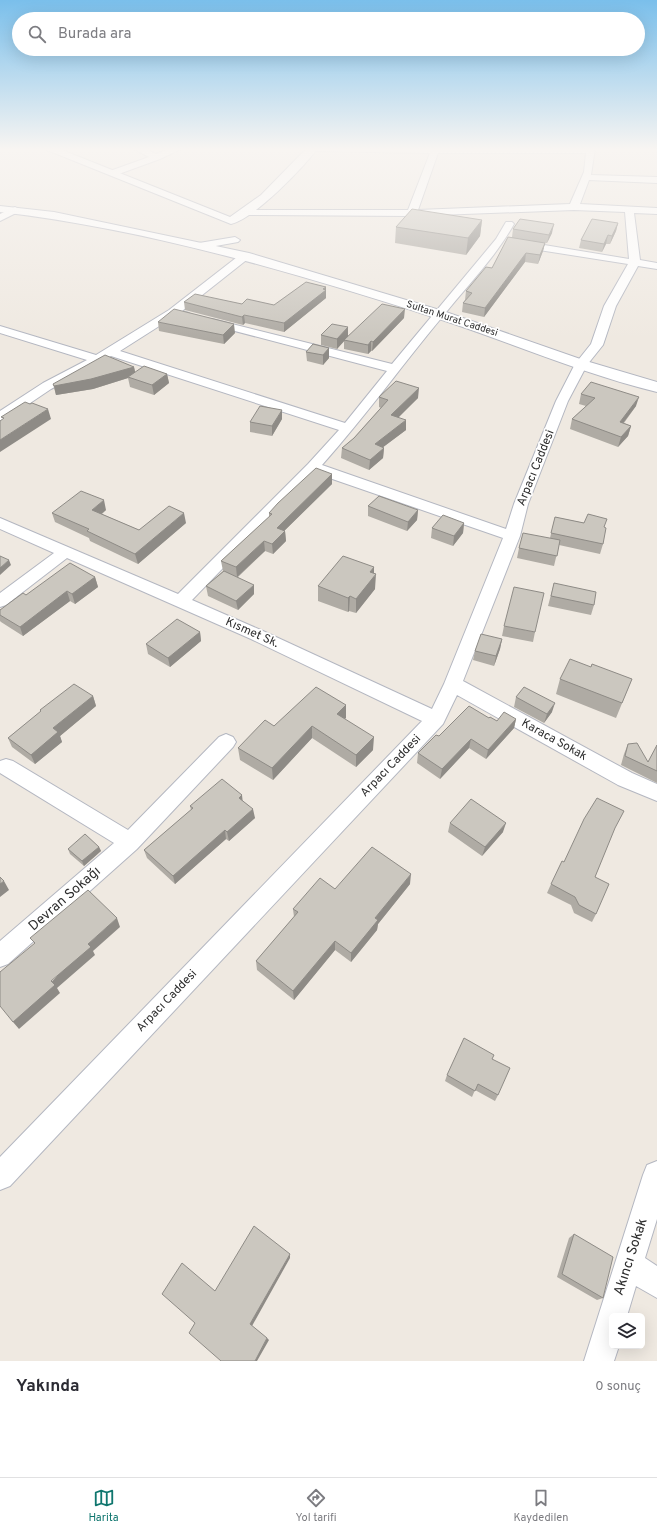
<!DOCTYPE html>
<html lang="tr">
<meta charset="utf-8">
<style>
body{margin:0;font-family:Overpass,sans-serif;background:#f7f7f7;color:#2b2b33}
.controls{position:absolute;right:12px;bottom:12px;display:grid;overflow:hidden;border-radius:6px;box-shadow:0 4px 16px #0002}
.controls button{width:36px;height:36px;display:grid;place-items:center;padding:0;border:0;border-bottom:1px solid #e1e1e2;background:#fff;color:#2b2b33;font:20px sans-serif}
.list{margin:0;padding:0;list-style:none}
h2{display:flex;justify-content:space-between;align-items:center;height:52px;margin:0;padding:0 16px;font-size:17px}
h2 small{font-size:13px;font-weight:400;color:#7c7c81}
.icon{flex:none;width:22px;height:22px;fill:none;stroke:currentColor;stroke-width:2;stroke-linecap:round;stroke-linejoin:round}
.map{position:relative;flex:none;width:657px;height:1361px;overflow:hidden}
.search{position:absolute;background:#fff;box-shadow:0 4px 16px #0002;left:12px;right:12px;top:12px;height:44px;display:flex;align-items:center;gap:10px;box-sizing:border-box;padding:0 14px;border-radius:22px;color:#7c7c81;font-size:15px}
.sheet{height:116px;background:#fff}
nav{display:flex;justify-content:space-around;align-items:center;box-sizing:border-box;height:56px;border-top:1px solid #e1e1e2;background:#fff;font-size:11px;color:#7c7c81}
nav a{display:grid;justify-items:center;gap:2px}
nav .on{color:#0f766e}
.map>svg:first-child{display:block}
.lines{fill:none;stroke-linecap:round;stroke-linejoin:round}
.street-casing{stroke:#b4b7c1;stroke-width:2}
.secondary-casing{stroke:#b4b7c1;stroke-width:2}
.street{fill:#fff;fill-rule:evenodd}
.secondary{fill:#fff;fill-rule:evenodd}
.wall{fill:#afaba4}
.shaded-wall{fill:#8e8b86}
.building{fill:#cbc7bf;stroke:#8e8b86}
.labels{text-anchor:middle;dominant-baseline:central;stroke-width:3.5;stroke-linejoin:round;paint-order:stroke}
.far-street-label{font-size:10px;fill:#2e2e2e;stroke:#fff}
.street-label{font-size:12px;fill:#2e2e2e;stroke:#fff}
.near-street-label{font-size:14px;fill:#2e2e2e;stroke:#fff}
</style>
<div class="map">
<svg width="657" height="1361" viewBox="0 0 657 1361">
<rect width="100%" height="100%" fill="#efe9e1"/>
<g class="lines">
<defs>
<path id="street" d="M132 148H144L156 154 171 148H183L160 159 116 175H110L109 173 110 171 149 157Z
M309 148H595L591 175 657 177V183L589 180 580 204 657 208V214L634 213 640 260 657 263V269L638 266 616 306 603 345 587 365 568 401 528 504 520 536 463 681 632 773 657 784V801L618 785 457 695 443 724 10 1186 0 1190V1157L422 721 251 639 67 558 6 605 0 607V593L54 553 0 529V518L178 594 308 464 339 430 111 356 51 389 5 420 0 421V411L43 383 87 360 0 333V326L96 355 169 310 241 254H249L250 256 249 258 182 311 189 313 191 315 189 317 185 318 175 316 120 351 345 423 387 371 208 324 206 322 208 320 212 319 392 364 496 239 506 222H512L514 224C495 258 467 286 443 316 402 365 365 417 322 465L506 529 514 504 556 401 575 364 591 344 604 306 628 264 520 247 515 244 520 241 629 259 625 212 574 210 412 216 244 215 242 213 244 211 247 210H408L430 153 313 151H310ZM438 153H586L584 172 570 204 418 210ZM315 473 503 538 444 684 432 709 263 631 192 600Z
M15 207 20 210 18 212 0 221V214Z
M235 237 240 240 238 242 199 249 194 246 199 243Z
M226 734 233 737 236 742 233 747 137 849 8 964 0 967V941L114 843 0 773V761L6 759 13 761 128 830 219 737Z
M657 1161V1219L645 1258 657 1266V1298L636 1286 627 1316H612V1346H619L614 1361H584L643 1175 647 1165Z"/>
<path id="secondary" d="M42 148H57L230 217 261 195 307 148H318C303 168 254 219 231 224Z
M0 206 54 212 249 253 443 311 586 361 657 382V392C580 373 508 341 433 317 293 272 146 229 0 212Z"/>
</defs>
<!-- street casing -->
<use href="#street" class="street-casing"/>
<!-- secondary casing -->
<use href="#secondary" class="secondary-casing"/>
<!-- street -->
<use href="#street" class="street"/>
<!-- secondary -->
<use href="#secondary" class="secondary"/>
</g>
<!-- wall -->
<path class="wall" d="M482 220 480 236 466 255 395 243 396 227Z
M618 223 616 231 610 244H606L602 252 579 248 581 240Z
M513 229 552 233 547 243H545L543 251 538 264 525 262 484 317 462 312 463 303 465 300 466 291 492 268 512 237Z
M326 287V298L284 332 245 323 243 325 185 310 184 302 274 305Z
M404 318 372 351H371L368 354 344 349V340L337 349 321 345V335L348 327V337Z
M158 322 235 333 224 344 159 331Z
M329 348V358L323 365 307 361 306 352Z
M134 367 135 372 167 374 169 383 154 395 130 387 128 378 93 389 56 395 53 384Z
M581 394 636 406 624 423 631 426 628 436 618 447 570 429 572 419 586 406 579 404Z
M379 397 418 398 398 417 406 430 383 447 384 448 383 458 369 470 341 458 342 448 354 438 381 408 379 407Z
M282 419 272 436 250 432V422Z
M332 474V484L284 531H285L286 541 273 554 265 551 238 577 254 594 238 610 208 596 206 586 223 571 221 561 269 517V513Z
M368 506 418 510 417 520 407 531 368 516Z
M106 510 102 514 139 530 186 523 138 564 90 541 89 538 55 522 52 513Z
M555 517 604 527 603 544 600 554 559 545 554 566 517 558 519 548 550 538Z
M464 523 463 533 453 546 431 538 432 528Z
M374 567V573L375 589 356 613 349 611 348 612 318 601V586Z
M95 577 98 587 75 604 70 601 23 636 1 622 0 621V610L26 595Z
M554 583 594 605 591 615 548 606Z
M504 626 535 632 533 642 502 636Z
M200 632 201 641 170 667 148 654 146 644Z
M502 639 500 649 494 666 473 660 475 651Z
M591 667 632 679 616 718 556 694 560 679Z
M93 696 96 706 60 736 62 742 35 764 12 747 8 738 41 712 40 710Z
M516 697 552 712 544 723 514 707Z
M346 718 344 719 373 750 356 767 312 738 273 780 240 760 238 748 274 726Z
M489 718 497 721 516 719 514 728 486 759 469 748 440 779 417 763 418 753 439 736Z
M628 744 648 762 657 745V783L621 765 624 754Z
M242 795V800L255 818 229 841 226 839 175 884 147 858 144 850 191 810 190 806Z
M450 823 503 832 482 856 448 832Z
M613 831 595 877 596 914 592 922 574 913 571 905 547 893 551 884 564 862Z
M99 847 101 851 84 866 70 854 68 849Z
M410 884 378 924 377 930 351 962 335 950 294 1000 257 970 256 961 294 917 293 909 335 889Z
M492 1059 498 1095 495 1101 475 1090 472 1097 445 1081 447 1075Z
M574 1234 603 1298 597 1300 557 1277 569 1238Z"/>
<!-- shaded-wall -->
<path class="shaded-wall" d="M482 220 480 236 466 255 468 238Z
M618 223 616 231 610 244 612 236Z
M554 224 552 233 547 243 549 235Z
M608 235 606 244 602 252 604 244Z
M545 243 543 251 538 264 540 255Z
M526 253 525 262 484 317 485 308Z
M326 287V298L284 332V323Z
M405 309 404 318 372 351 373 342Z
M244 315 245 323 243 325 242 317Z
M234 324 235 333 224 344 223 335Z
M348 327V337L337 349V339Z
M371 341V351L368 354V345Z
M329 348V358L323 365V355Z
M134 367 136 376 128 377V378L93 389 56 395 54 386Z
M167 374 169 383 154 395 152 385Z
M419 388 418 398 391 425V415Z
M639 397 636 406 617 431 620 422Z
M48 409 51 419 0 452V440Z
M282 410V419L272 436V426Z
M406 420V430L374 454 375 444Z
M631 426 628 436 618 447 621 437Z
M384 448 383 458 369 470 370 460Z
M332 474V484L277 538V528Z
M104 500 106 510 95 519 92 510Z
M418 510 417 520 407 531 408 522Z
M184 513 186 523 138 564 135 554Z
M464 523 463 533 453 546 454 536Z
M285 531 286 541 273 554 272 544Z
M264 541 265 551 237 577 236 567Z
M9 560 11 565 0 575V568Z
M374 567V577L376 574 375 589 356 613V599L370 572Z
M95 577 98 587 75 604 72 594Z
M254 585V594L238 610 236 601Z
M67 591 70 601 23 636 20 627Z
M350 596 349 611 348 612V598Z
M200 632 201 641 170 667 168 658Z
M502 639 500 649 494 666 496 656Z
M93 696 96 706 60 736 62 742 35 764 31 755 53 728Z
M555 703 552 712 544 723 547 714Z
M346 705V718L336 726 337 714Z
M516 719 514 728 486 759 488 750Z
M312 726V738L273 780 272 768Z
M374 737 373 750 356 767V755Z
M471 739 469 748 440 779 442 769Z
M242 795 243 804 239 798Z
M253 809 255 818 229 841 227 832Z
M506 823 503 832 482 856 485 847Z
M225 830 226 839 175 884 173 876Z
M99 847 101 851 84 866 82 861Z
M411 874 410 884 378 924 377 930 351 962V953L375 918Z
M4 881 9 890 0 897V884Z
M117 918 120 927 93 951 95 955 57 988 60 993 19 1029 13 1022 88 944Z
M335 941V950L294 1000 293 991Z
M290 1254V1258L252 1326 250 1324Z
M267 1338 269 1340 257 1361H255Z"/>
<!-- building -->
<path class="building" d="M412 209 482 220 468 238 396 227Z
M520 219 554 224 549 235 513 229Z
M592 219 618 223 612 236 608 235 604 244 581 240Z
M508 237 545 243 540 255 526 253 485 308 463 303 472 293 466 291 486 267 492 268Z
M306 282 326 287 323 289 326 290 284 323 244 315 242 317 184 302 195 294 242 304 247 299 274 305Z
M382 304 405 309 373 342 371 341 368 345 344 340Z
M174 309 234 324 223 335 158 322Z
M332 324 348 327 337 339 321 335Z
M313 344 329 348 323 355 306 352Z
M105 355 134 367 91 379 54 386 53 384Z
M144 366 167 374 152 385 128 377Z
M396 381 419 388 391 415 406 420 375 444 384 448 370 460 342 448 354 438 388 400 379 397Z
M591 382 639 397 620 422 631 426 621 437 572 419 595 398 581 394Z
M25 402 30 404 32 403 48 409 0 440V421L4 418 1 417Z
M260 406 282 410 272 426 250 422Z
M316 468 332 474 277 528 285 531 272 544 264 541 236 567 221 561 272 514 269 513 278 503Z
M81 491 104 500 92 510 139 530 169 506 184 513 135 554 87 531 89 529 52 513Z
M379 496 418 510 408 522 368 506Z
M588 514 607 519 604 527 606 528 603 544 551 533 555 517 584 523Z
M443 515 464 523 454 536 432 528Z
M523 533 560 540 557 556 519 548Z
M0 556 9 560 0 568Z
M343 556 374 567 370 572 376 574 356 599 350 596 348 598 318 586Z
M70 563 95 577 72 594 67 591 20 627 0 615V610L23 593 26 595Z
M224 571 254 585 236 601 206 586Z
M554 583 596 592 594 605 551 596Z
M514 587 544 593 535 632 504 626Z
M177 619 200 632 168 658 146 644Z
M481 634 502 639 496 656 475 651Z
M570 659 591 667 592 664 632 679 622 703 560 679Z
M74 684 93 696 53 728 58 732 31 755 8 738 41 711 40 710Z
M316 687 346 705 337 714 374 737 356 755 312 726 272 768 238 748 265 720 274 726Z
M524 687 555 703 547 714 516 697Z
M469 706 489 718 490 717 497 721 504 712 516 719 488 750 471 739 442 769 418 753 436 735 439 736Z
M637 743 648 762 657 745V771L625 756 628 744Z
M222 779 242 795 239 798 253 809 227 832 225 830 173 876 144 850 193 808 190 806Z
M597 798 624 811 615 828 595 877 609 884 596 914 579 905 575 897 551 884 562 861 564 862 584 819Z
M471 799 506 823 485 847 450 823Z
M85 834 99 847 82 861 68 849Z
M372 847 411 874 375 918 378 920 351 953 335 941 293 991 256 961 298 912 293 909 320 878 335 889Z
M0 877 4 881 0 884Z
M88 890 117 918 88 944 91 947 51 981 55 985 13 1022 0 1006V972L35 943 30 938Z
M464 1038 494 1055 492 1059 510 1068 498 1095 478 1084 475 1091 447 1075Z
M254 1226 290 1254 250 1324 267 1338 255 1361H221L189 1333 195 1323 162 1294 182 1263 215 1291Z
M574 1234 613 1257 603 1298 562 1274Z"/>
<!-- sky -->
<linearGradient id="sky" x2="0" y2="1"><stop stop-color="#7abfeb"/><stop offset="0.44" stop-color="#f8f5f2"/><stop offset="1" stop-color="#f8f5f2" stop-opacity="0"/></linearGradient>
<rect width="657" height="339" fill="url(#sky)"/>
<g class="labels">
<!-- far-street labels -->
<g class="far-street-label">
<text transform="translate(452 319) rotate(18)">Sultan Murat Caddesi</text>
</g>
<!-- street labels -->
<g class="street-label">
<text transform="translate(536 468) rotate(-68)">Arpacı Caddesi</text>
<text transform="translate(252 633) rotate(24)">Kısmet Sk.</text>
<text transform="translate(554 740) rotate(29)">Karaca Sokak</text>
<text transform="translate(391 766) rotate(-46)">Arpacı Caddesi</text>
<text transform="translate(167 1001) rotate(-46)">Arpacı Caddesi</text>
</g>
<!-- near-street labels -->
<g class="near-street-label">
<text transform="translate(65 899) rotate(-41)">Devran Sokağı</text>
<text transform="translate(631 1257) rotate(-72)">Akıncı Sokak</text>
</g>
</g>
</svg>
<div class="controls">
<button><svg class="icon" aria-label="layers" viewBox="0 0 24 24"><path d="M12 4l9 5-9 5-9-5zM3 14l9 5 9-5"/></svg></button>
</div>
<div class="search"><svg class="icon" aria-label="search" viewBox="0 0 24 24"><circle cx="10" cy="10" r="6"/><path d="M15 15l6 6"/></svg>Burada ara</div>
</div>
<section class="sheet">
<h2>Yakında<small>0 sonuç</small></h2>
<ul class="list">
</ul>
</section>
<nav>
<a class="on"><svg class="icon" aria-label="map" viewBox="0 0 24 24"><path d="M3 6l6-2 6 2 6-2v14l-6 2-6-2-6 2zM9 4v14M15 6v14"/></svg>Harita</a>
<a><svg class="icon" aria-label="directions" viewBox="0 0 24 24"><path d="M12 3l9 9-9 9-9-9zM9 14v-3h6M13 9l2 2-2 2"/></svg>Yol tarifi</a>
<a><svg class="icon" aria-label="saved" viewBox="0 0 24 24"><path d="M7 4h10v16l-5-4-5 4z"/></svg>Kaydedilen</a>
</nav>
